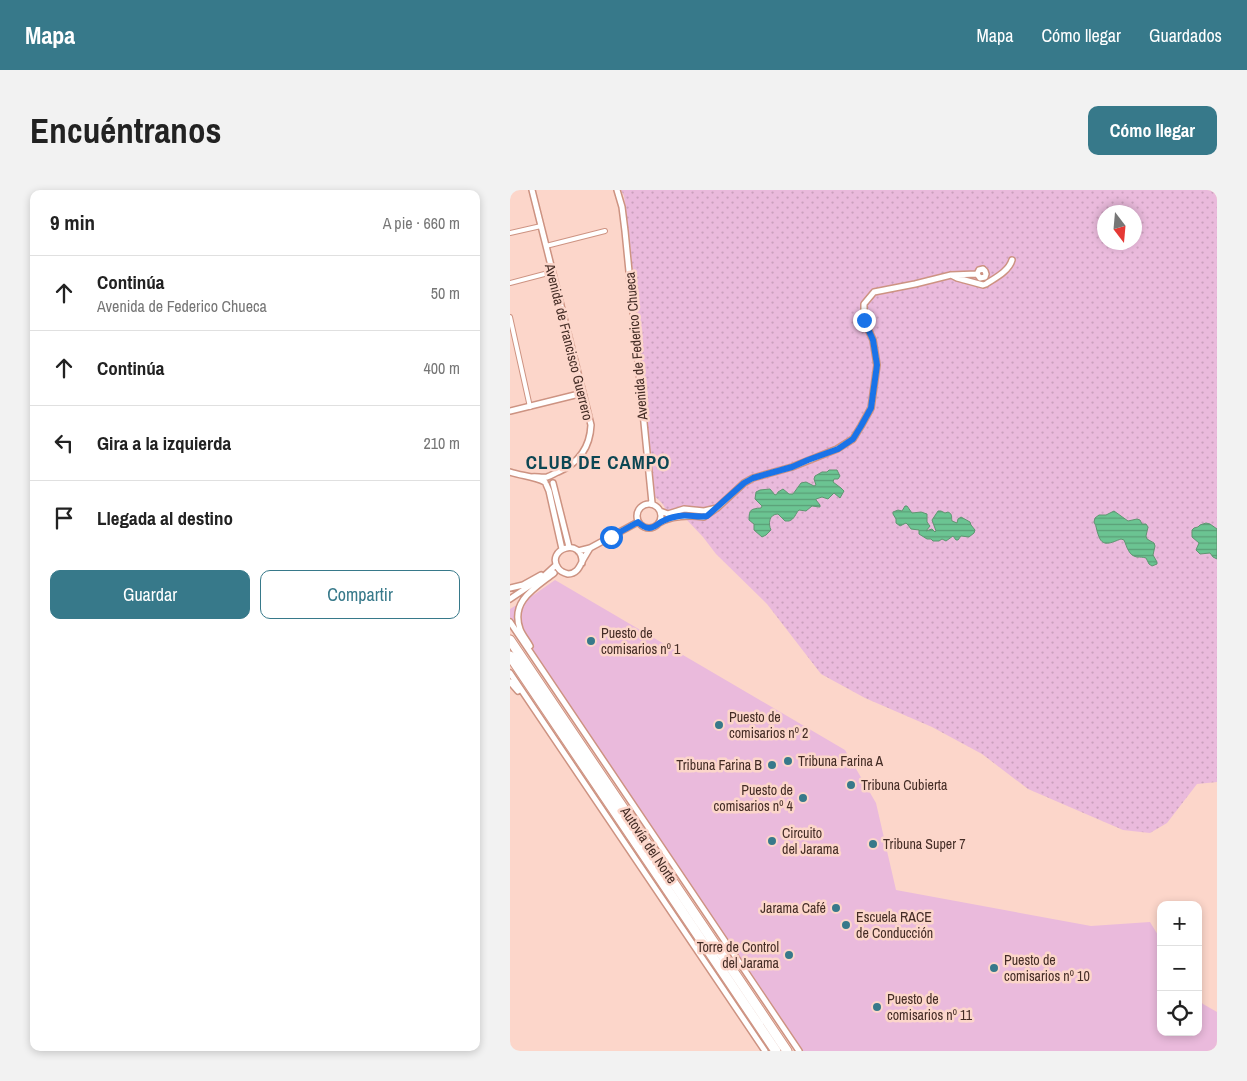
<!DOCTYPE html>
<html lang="es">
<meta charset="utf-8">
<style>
body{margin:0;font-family:"Archivo Narrow",sans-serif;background:#f2f2f2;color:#222}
.controls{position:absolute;right:15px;bottom:15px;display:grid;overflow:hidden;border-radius:10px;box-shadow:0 2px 8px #0003}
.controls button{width:45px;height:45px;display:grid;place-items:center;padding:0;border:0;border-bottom:1px solid #e0e0e0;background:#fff;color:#222;font:25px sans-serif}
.compass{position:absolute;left:587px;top:15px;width:45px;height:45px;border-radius:50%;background:#fff;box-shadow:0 2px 8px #0003;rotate:164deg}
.stop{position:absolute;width:15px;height:15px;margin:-11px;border:4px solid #1a73e8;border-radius:50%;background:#fff}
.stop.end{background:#1a73e8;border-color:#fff;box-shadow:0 1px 5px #0008}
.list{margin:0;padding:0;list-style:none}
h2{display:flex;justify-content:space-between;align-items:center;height:65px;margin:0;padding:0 20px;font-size:21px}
h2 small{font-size:16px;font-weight:400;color:#767676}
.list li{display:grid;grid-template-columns:32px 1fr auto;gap:15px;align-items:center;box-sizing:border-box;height:75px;padding:0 20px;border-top:1px solid #e0e0e0}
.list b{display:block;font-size:19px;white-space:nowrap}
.list p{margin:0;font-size:16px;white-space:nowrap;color:#767676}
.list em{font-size:16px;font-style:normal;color:#767676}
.actions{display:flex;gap:10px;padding:15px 20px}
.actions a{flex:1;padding:11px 0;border:1px solid #37798a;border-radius:10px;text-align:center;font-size:18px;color:#37798a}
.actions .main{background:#37798a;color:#fff}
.icon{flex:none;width:28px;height:28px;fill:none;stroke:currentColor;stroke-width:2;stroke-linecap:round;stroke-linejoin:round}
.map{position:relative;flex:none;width:707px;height:861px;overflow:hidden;border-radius:10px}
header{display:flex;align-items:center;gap:30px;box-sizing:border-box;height:70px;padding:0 25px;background:#37798a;color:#fff}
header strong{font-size:24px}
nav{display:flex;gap:28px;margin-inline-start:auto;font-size:18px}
.intro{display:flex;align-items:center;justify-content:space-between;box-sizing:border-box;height:120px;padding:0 30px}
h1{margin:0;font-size:35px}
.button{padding:12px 22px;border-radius:10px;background:#37798a;color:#fff;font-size:18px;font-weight:700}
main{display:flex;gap:30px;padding:0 30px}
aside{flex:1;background:#fff;border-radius:10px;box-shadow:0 2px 8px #0003}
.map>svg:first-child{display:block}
.grass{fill:url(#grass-dots);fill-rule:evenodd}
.pitch{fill:#eabadc}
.water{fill:url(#water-rules);stroke:#5f9671}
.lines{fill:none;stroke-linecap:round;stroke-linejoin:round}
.pedestrian-casing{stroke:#cd9382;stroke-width:6}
.minor-casing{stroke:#cd9382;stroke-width:8}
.motorway-casing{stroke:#cd9382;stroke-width:11}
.pedestrian{stroke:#fff;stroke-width:4}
.minor{stroke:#fff;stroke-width:5}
.motorway{stroke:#fff;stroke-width:9}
.route{stroke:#1a73e8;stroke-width:6}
.poi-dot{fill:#37798a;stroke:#fcd6ca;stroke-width:2}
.labels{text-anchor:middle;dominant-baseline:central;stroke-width:5;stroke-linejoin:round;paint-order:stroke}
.street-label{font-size:14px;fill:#442c25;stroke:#fcd6ca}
.poi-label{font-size:14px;fill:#442c25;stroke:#fcd6ca;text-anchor:start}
.district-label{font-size:19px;font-weight:bold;letter-spacing:1px;fill:#0c4653;stroke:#fcd6ca}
</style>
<header>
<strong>Mapa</strong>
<nav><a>Mapa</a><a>Cómo llegar</a><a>Guardados</a></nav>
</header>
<div class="intro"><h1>Encuéntranos</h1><a class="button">Cómo llegar</a></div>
<main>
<aside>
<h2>9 min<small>A pie · 660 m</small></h2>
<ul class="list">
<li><svg class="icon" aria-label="ahead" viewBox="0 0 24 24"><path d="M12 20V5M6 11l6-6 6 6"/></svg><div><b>Continúa</b><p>Avenida de Federico Chueca</p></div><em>50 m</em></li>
<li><svg class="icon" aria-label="ahead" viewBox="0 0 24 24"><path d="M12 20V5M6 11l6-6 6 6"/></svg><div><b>Continúa</b></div><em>400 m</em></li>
<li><svg class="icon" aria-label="left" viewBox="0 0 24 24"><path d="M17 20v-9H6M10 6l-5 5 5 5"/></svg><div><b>Gira a la izquierda</b></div><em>210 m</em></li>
<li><svg class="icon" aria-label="arrive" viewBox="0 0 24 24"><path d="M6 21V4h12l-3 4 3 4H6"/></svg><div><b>Llegada al destino</b></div></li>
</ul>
<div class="actions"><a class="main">Guardar</a><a>Compartir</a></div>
</aside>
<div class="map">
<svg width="707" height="861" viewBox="0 0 707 861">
<defs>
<pattern id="grass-dots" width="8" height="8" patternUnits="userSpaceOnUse" patternTransform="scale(1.25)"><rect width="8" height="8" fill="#eabadc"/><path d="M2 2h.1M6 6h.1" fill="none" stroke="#caa0bd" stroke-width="1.8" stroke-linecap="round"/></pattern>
<pattern id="water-rules" width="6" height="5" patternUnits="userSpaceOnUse" patternTransform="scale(1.25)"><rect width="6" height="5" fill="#6bc492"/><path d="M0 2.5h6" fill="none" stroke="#5a9f77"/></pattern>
</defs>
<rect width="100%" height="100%" fill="#fcd6ca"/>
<!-- grass -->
<path class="grass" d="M111 0H707V592L687 594 657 633 640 643 613 640 518 599 472 564 422 537 355 508 311 484 257 414 206 364 193 347 175 328 154 334C157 320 157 316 145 307L119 44 114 6ZM594 22H624V52H594Z"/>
<!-- pitch -->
<path class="pitch" d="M45 390 335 560 366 613 386 700 581 736 640 732 651 750V842H688V808L693 814 707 822V861H292L20 458 0 427V419L25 404Z"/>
<!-- water -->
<path class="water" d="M319 280H327L330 286 328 289H324L323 292 331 298 334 301 330 308 324 303 318 309 312 307 306 309V310L310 315V317L302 316 296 321 289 320C285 324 285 329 279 331H275L268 324C259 324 258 334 261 340L256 345 252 347 244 340V334L239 330C239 319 241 319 251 318L252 316 245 309 246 302 250 300 260 299 265 305 267 304 268 302 273 299 279 304H283L291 293 296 292 304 296 306 295 304 289 305 286 312 282H317Z
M395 316H397L402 323 411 322 417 324V332L420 336 416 341 422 339 425 342 426 341 422 330 428 321H431L435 323 438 322C443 324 441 327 442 331L447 333 448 329 451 327 460 332 461 335 465 340 464 343 459 347 451 346 448 350H446L443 346 436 351 432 349 429 351H423L421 349H417L409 344V340L401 339 398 335 396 333 390 336 386 333V329L383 324V322L388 320 392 321Z
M604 321 618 331 627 329 630 330 632 334H636L638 337 636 346 637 349 644 353 645 356 643 365 647 372V374L642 376 639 374 636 368C633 367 630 367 627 367 619 366 617 357 614 350L611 349C602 352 592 359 588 344 586 339 587 337 584 332L585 328 589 325H596Z
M696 333 700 334 707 339V369L703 367 700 363 690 364 686 360 689 353 682 347V340L684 338 688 337 690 335Z"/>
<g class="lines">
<defs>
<path id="pedestrian" d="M0 43 31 36
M36 56 95 41
M0 93 42 82
M0 127 20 217"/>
<path id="minor" d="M107 0 112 17 115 41 142 313
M441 85 447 88 473 95 476 94C485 88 499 81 502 70
M0 221 73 203
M0 282C12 286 24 286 35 292
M21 287C26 286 32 288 37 287 41 286 45 283 48 282 69 273 80 257 81 235L22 0
M43 293 59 357
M36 294 39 301 52 359
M127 326a12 12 0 1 1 24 0a12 12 0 1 1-24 0Z
M207 318 234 293 243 288 282 277 327 259 343 249 351 236 361 218 367 175 363 150 354 130V114L364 102 405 94 441 85 467 84 470 88 475 87 476 84 475 81 473 79 469 80 467 84
M149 333C163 325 178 325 194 327L207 318 194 321 174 319 158 324 150 321
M68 361 80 358 128 332
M72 373C73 346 35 359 48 378 50 381 54 383 58 384 68 384 70 375 74 368 76 365 78 361 80 358
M0 398 13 395 31 385
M0 409 34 386 46 375
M0 432 289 861
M20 456C17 450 12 445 10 439 0 411 25 398 44 383
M0 483 255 861
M0 492 8 501"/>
<path id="motorway" d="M0 450 277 861
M0 466 266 861"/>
</defs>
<!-- pedestrian casing -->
<use href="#pedestrian" class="pedestrian-casing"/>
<!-- minor casing -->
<use href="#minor" class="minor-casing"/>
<!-- motorway casing -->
<use href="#motorway" class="motorway-casing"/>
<!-- pedestrian -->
<use href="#pedestrian" class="pedestrian"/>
<!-- minor -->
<use href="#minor" class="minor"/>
<!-- motorway -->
<use href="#motorway" class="motorway"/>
</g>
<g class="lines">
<!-- route -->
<path class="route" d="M101 347 128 332C131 335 134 338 139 338 145 338 148 333 153 331 158 328 164 327 169 326 178 324 188 328 197 326L234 293 243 288 282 277 298 270 328 259 343 249 351 236 361 218 367 175 363 150 354 130"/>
</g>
<!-- markers -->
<g class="poi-dot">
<circle cx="81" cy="451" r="5"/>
<circle cx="209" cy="535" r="5"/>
<circle cx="278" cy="571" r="5"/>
<circle cx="262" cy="575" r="5"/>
<circle cx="341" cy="595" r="5"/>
<circle cx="293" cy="608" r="5"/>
<circle cx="262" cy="651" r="5"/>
<circle cx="363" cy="654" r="5"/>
<circle cx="326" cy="718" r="5"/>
<circle cx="336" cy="735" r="5"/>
<circle cx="279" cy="765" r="5"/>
<circle cx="484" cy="778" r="5"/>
<circle cx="367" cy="817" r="5"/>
</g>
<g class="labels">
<!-- street labels -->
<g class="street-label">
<text transform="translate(59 152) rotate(76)">Avenida de Francisco Guerrero</text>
<text transform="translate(126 156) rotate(-95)">Avenida de Federico Chueca</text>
<text transform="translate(139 655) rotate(56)">Autovía del Norte</text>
</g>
<!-- poi labels -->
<g class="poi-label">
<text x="91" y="443">Puesto de<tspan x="91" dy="16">comisarios nº 1</tspan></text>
<text x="219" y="527">Puesto de<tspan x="219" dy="16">comisarios nº 2</tspan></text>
<text x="288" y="571">Tribuna Farina A</text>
<text x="252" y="575" text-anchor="end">Tribuna Farina B</text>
<text x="351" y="595">Tribuna Cubierta</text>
<text x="283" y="600" text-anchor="end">Puesto de<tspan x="283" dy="16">comisarios nº 4</tspan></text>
<text x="272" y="643">Circuito<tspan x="272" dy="16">del Jarama</tspan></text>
<text x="373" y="654">Tribuna Super 7</text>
<text x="316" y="718" text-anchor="end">Jarama Café</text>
<text x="346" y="727">Escuela RACE<tspan x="346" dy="16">de Conducción</tspan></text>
<text x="269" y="757" text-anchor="end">Torre de Control<tspan x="269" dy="16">del Jarama</tspan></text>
<text x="494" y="770">Puesto de<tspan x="494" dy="16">comisarios nº 10</tspan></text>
<text x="377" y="809">Puesto de<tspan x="377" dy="16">comisarios nº 11</tspan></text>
</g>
<!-- district labels -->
<g class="district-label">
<text x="88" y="272">CLUB DE CAMPO</text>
</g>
</g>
</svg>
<div class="controls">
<button>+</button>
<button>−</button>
<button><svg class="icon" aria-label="locate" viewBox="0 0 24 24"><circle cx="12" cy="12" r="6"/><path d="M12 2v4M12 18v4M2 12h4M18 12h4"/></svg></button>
</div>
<svg class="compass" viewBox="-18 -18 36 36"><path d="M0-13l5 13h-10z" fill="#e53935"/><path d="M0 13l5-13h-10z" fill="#767676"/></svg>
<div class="stop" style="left:101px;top:347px"></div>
<div class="stop end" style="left:354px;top:130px"></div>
</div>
</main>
